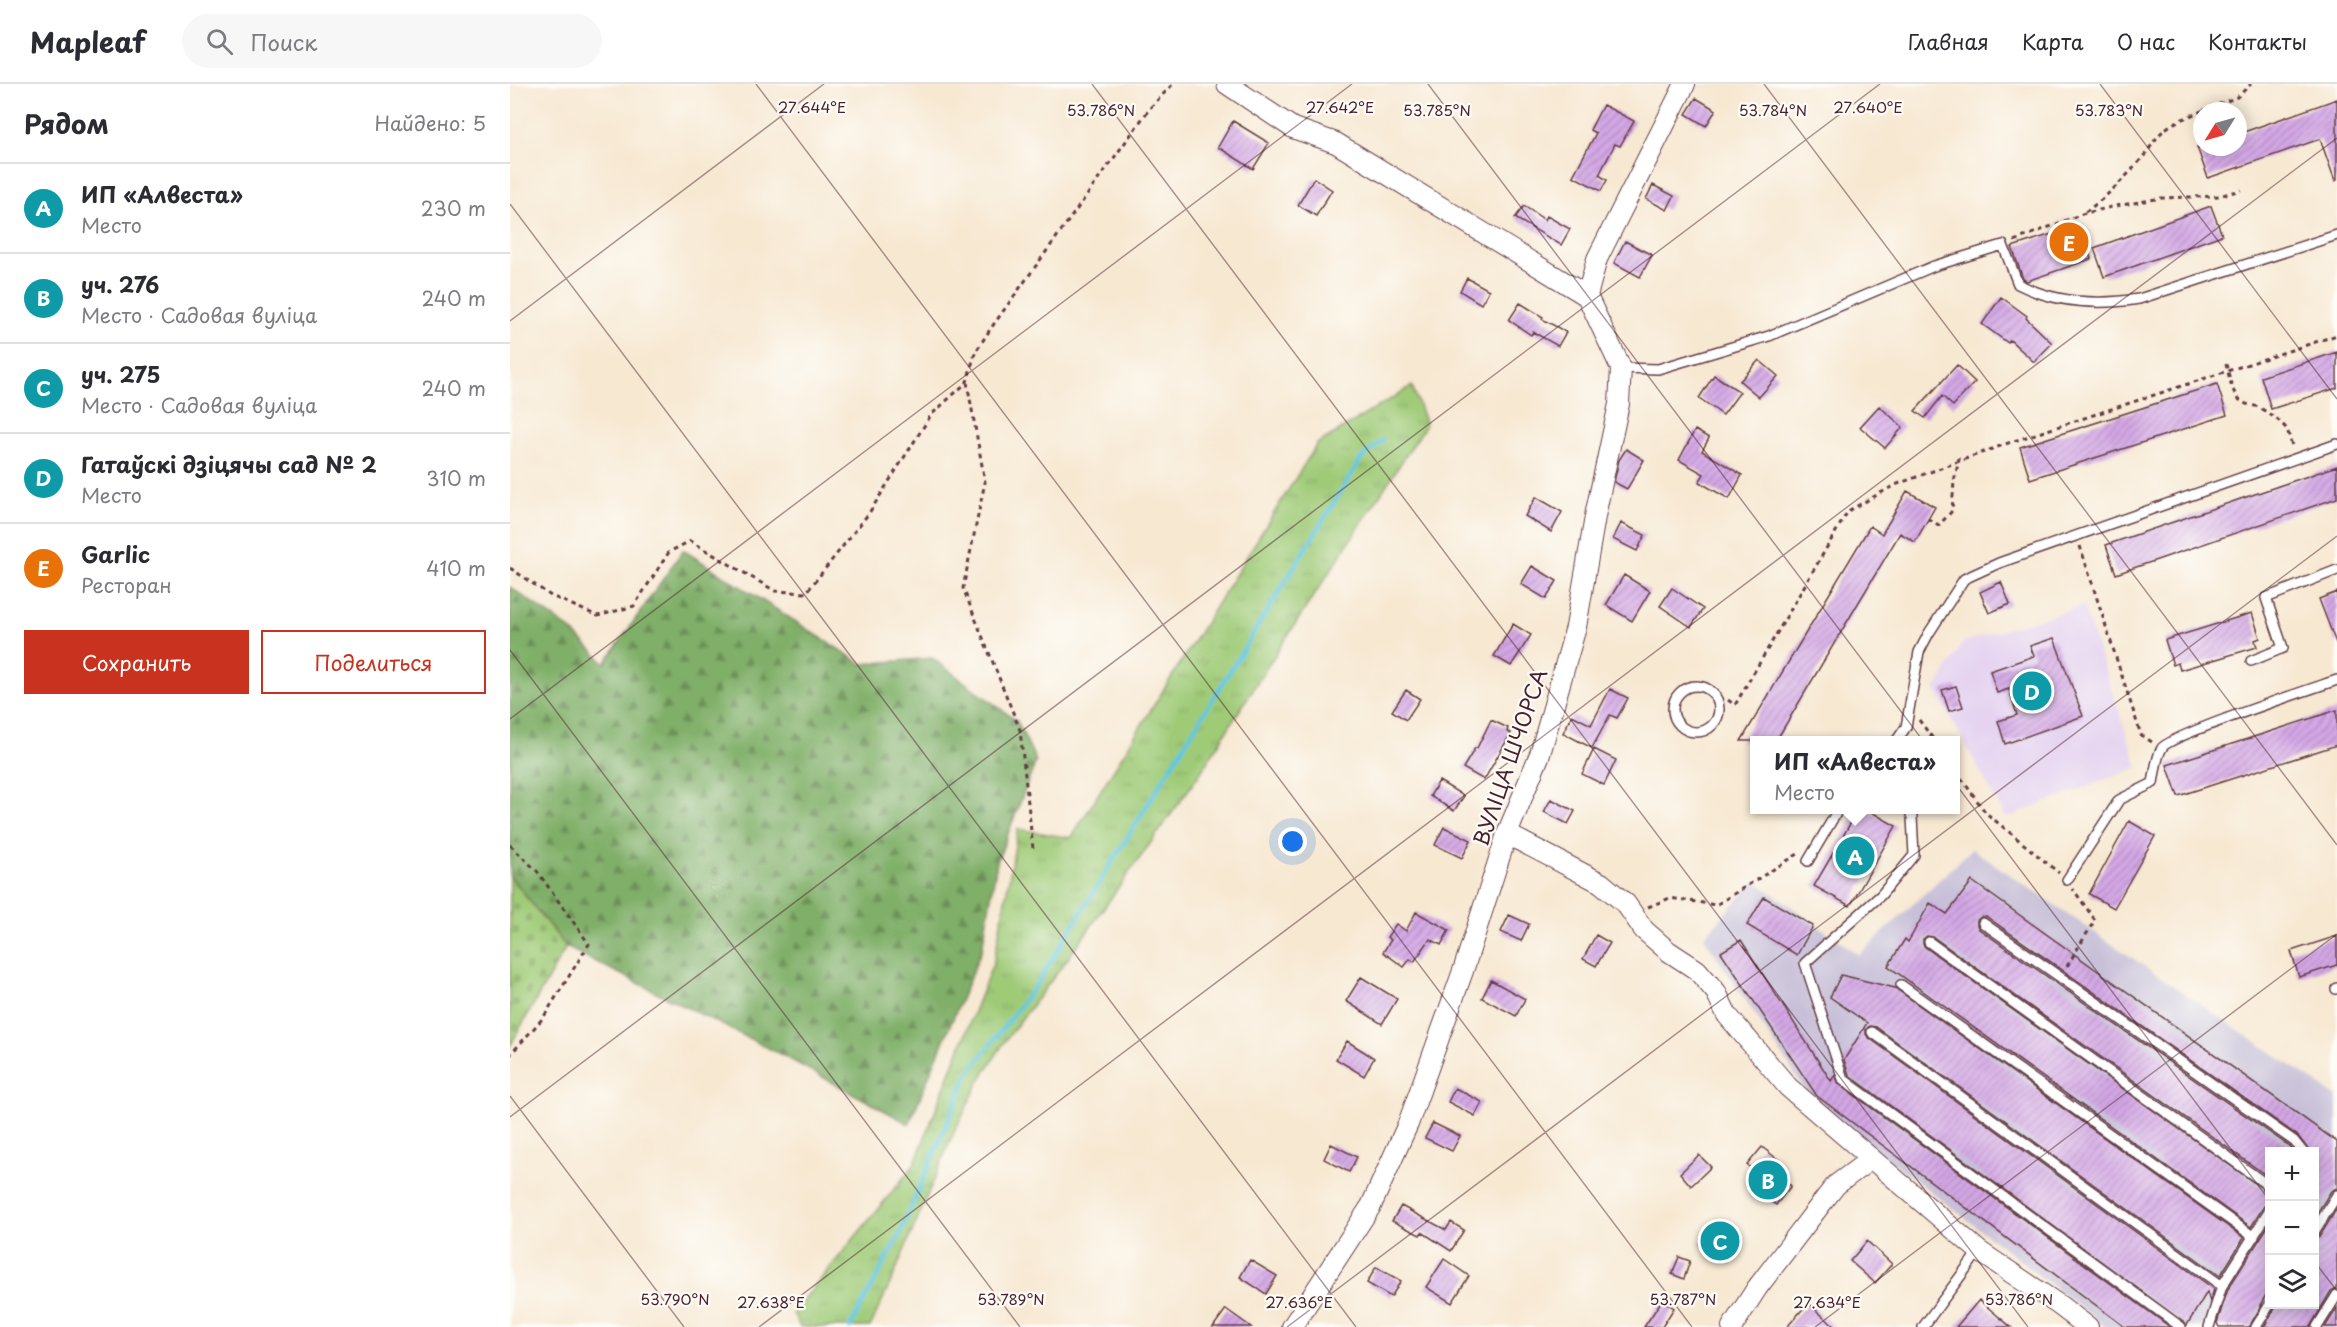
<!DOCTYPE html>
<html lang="ru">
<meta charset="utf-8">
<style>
body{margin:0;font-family:"Playpen Sans",sans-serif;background:#f7f7f7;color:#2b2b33}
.controls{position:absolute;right:18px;bottom:18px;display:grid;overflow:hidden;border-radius:0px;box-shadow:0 3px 15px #0003}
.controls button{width:54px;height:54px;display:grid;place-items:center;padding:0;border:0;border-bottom:2px solid #e1e1e2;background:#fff;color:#2b2b33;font:30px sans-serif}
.compass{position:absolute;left:1683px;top:18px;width:54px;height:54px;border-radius:50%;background:#fff;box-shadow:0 3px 15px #0003;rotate:233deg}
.you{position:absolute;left:783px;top:758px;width:21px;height:21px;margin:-15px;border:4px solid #fff;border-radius:50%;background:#1a73e8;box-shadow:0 0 0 9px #1a73e833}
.badge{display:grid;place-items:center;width:39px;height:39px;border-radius:50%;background:#c8321e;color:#fff;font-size:20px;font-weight:700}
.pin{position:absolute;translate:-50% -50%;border:3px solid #fff;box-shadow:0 2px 6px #0006}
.popup{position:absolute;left:1240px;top:652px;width:210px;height:78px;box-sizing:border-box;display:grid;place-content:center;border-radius:0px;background:#fff;filter:drop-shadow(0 2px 4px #0005);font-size:20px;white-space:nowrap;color:#7c7c81}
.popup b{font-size:22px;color:#2b2b33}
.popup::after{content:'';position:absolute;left:50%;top:100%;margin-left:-12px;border:12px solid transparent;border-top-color:#fff}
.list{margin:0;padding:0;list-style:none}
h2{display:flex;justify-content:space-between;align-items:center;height:78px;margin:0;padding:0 24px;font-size:26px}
h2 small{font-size:20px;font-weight:400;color:#7c7c81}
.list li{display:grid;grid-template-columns:39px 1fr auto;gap:18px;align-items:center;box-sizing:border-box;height:90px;padding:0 24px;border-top:2px solid #e1e1e2}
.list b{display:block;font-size:22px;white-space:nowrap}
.list p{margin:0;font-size:20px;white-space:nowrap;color:#7c7c81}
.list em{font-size:20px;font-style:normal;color:#7c7c81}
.actions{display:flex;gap:12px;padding:18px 24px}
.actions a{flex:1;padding:14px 0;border:2px solid #c8321e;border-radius:0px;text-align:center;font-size:21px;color:#c8321e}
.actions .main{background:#c8321e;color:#fff}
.icon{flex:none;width:33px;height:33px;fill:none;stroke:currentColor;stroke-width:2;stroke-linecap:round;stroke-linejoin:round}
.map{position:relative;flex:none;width:1827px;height:1243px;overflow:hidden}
header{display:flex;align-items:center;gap:36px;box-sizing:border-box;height:84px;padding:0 30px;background:#fff;border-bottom:2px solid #e1e1e2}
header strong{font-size:28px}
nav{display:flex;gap:33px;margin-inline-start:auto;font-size:21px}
.search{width:420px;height:54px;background:#f7f7f7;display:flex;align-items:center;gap:15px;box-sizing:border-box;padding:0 21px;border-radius:33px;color:#7c7c81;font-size:22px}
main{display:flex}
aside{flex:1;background:#fff}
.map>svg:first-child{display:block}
.built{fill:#e5d3f0}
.industrial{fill:#c7c0d8;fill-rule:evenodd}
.grass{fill:url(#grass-tufts);stroke:#747551;stroke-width:1.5}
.forest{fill:url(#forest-firs);stroke:#64674a;stroke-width:1.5}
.cemetery{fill:url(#cemetery-stones);stroke:#747551;stroke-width:1.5}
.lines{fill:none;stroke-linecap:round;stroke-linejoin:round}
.stream{stroke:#63c7e1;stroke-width:4.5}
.building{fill:url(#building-hatch)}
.service-casing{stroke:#643d44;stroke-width:12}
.minor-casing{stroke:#643d44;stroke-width:22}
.path{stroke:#643d44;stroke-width:3;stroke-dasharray:4.5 4.5;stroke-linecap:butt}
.service{stroke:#fff;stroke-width:9}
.minor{stroke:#fff;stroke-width:20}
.ticks{fill:none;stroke:#4a1f2b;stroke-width:1.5;stroke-opacity:0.45}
.labels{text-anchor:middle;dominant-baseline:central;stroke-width:4.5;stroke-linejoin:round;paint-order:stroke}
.street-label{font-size:21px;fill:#4a1f2b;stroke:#fdfcf7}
.ticks-label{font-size:15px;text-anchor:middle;fill:#4a1f2b;stroke:#fdfcf7;stroke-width:4.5;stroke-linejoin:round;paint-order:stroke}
</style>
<header>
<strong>Mapleaf</strong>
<div class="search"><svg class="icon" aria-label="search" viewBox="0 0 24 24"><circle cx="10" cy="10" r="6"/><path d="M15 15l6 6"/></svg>Поиск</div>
<nav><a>Главная</a><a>Карта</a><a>О нас</a><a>Контакты</a></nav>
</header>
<main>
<aside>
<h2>Рядом<small>Найдено: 5</small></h2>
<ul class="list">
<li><span class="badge" style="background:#0f9aa8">A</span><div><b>ИП «Алвеста»</b><p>Место</p></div><em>230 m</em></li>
<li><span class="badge" style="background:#0f9aa8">B</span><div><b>уч. 276</b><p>Место · Садовая вуліца</p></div><em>240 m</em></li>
<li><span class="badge" style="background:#0f9aa8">C</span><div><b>уч. 275</b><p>Место · Садовая вуліца</p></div><em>240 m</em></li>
<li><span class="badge" style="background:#0f9aa8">D</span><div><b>Гатаўскі дзіцячы сад № 2</b><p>Место</p></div><em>310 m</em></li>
<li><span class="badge" style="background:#e8710a">E</span><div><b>Garlic</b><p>Ресторан</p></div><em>410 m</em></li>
</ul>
<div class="actions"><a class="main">Сохранить</a><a>Поделиться</a></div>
</aside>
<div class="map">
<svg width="1827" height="1243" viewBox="0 0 1827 1243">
<defs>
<pattern id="grass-tufts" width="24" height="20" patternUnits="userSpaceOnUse" patternTransform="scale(1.5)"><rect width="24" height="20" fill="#9fcb77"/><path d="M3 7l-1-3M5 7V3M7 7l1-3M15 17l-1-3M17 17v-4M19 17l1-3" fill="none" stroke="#8aae67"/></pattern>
<pattern id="forest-firs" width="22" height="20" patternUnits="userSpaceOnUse" patternTransform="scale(1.5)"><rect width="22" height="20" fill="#7faf68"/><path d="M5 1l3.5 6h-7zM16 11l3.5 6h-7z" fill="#6a8e56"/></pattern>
<pattern id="cemetery-stones" width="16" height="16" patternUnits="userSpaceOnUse" patternTransform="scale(1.5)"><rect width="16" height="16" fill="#9fcb77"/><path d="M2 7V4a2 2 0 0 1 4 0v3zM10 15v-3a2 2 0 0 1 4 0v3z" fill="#8aae67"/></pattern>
<pattern id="building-hatch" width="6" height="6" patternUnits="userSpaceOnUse" patternTransform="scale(1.5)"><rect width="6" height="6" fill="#d4a8e6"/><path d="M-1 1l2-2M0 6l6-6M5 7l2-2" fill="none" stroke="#ae88bb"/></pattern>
</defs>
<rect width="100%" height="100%" fill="#fdfcf7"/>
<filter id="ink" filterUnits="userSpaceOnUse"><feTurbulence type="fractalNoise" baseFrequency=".0167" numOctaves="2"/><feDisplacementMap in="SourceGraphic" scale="12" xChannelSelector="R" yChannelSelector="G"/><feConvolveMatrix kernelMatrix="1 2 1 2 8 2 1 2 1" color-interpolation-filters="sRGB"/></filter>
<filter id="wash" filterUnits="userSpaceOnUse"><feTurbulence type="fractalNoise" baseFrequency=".008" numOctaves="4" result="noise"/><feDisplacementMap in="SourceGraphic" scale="24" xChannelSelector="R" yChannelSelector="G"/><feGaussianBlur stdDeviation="1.35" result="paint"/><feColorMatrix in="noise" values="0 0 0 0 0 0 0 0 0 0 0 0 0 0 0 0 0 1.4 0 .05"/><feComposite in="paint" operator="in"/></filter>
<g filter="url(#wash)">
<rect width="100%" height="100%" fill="#f7e8d2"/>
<!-- built -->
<path class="built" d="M1573 522 1628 683 1496 734 1425 606 1453 558Z"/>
<!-- industrial -->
<path class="industrial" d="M1462 765 1827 1013V1243H1596L1301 1015 1194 853 1245 797 1349 871ZM1760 1068H1804V1220H1760Z"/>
<!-- grass -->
<path class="grass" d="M902 302 916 341 755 586 689 691 556 877 497 954 470 996 441 1055 384 1191 360 1243H290L283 1229 404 1081 484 877 508 745 561 754 807 360Z"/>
<!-- forest -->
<path class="forest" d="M173 466 352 580 422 574 507 637 526 677 487 778 472 865 399 1040 272 971 56 863 0 792V503L61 546 95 579Z"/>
<!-- cemetery -->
<path class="cemetery" d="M0 792 56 863 0 962Z"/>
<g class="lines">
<!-- stream -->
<path class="stream" d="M340 1243 388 1154 458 990 528 898 851 375 873 356"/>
</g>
<g id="blocks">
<!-- building -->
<path class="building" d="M1186 14 1206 26 1196 42 1176 30Z
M1827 15V96L1825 97 1810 55 1698 94 1687 63H1728V50Z
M1093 21 1124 37 1110 62 1105 60 1089 91 1097 96 1091 107 1063 92 1086 49 1080 46Z
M723 37 759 59 743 85 708 63Z
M804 94 822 106 806 132 788 121Z
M1143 101 1164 112 1157 126 1136 115Z
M1014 122 1035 136 1037 132 1060 145 1051 161 1005 134Z
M1701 122 1712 151 1594 193 1584 164Z
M1570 141 1581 175 1517 197 1513 195 1502 163Z
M1115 157 1142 171 1130 193 1104 179Z
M957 194 979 206 971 220 950 207Z
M1491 213 1517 232 1516 234 1542 259 1524 278 1500 256 1498 259 1472 240Z
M1010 219 1033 233 1032 235 1056 248 1048 262 1023 248 1021 251 999 236Z
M1827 268V304L1761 325 1751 293Z
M1249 276 1268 292 1249 313 1230 297Z
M1447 281 1465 298 1443 322 1432 312 1415 334 1405 327Z
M1204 291 1230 308 1213 331 1189 314Z
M1707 300 1717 331 1520 395 1510 363Z
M1369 322 1393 343 1375 364 1350 343Z
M1185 346 1199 354 1192 367 1232 391 1219 415 1189 398 1194 390 1169 376Z
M1116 365 1134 376 1117 405 1104 398 1109 376Z
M1827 382V414L1606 490 1596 461Z
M1397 407 1425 423 1405 458 1390 449 1266 657H1231L1360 442 1372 450Z
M1026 413 1052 428 1041 448 1015 432Z
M1111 439 1135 451 1127 467 1103 455Z
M1022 482 1047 497 1036 515 1011 500Z
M1114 491 1140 507 1122 537 1096 521Z
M1491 498 1500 520 1479 529 1470 508Z
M1162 504 1193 525 1181 543 1150 522Z
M1827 508V558L1826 559 1809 515Z
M1742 529 1750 554 1745 556 1747 563 1670 586 1668 579 1663 581 1655 556Z
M1003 540 1021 551 1001 582 984 572Z
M1544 554 1573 632 1495 660 1488 637 1507 631 1499 605 1487 609 1480 587 1524 572 1520 562Z
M1446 602 1453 623 1439 627 1432 606Z
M1100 605 1118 614 1107 634 1100 631 1082 664 1053 649 1062 631 1081 641Z
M896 606 910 615 896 636 882 627Z
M1827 626V661L1668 712 1657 681Z
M981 636 998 644 997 648 1001 649 974 696 953 684 965 664H967Z
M1084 665 1106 676 1094 701 1072 690Z
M929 697 954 712 944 727 920 712Z
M1041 715 1065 727 1058 740 1034 728Z
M1348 726H1358L1386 742 1340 822 1304 802Z
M1619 737 1645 752 1604 824 1579 810Z
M934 743 961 756 952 774 925 761Z
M1462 797 1827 1058V1104L1821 1107 1804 1134V1068H1800L1788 1052 1477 833H1471L1467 836V841L1469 845 1779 1062 1784 1068H1760V1094L1423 853 1417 852 1413 855V860L1415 863 1760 1110V1119L1754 1122 1741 1143 1378 882 1395 855 1398 858 1420 819 1437 830Z
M1254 813 1303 842 1287 871 1237 841Z
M906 828 939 846 931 861 920 855 904 878 900 875 894 883 873 868 881 856 877 853 886 840 896 847Z
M999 831 1019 840 1011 857 991 848Z
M1086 851 1100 859 1086 882 1073 875Z
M1827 852V881L1789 893 1781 867Z
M1231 856 1321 997 1325 991 1329 1000 1660 1243H1615L1307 1012 1211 868Z
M1331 891 1385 904 1734 1154 1710 1192 1366 943 1360 942 1356 945V950L1358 953 1704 1205 1700 1218 1697 1208 1677 1241 1339 991 1334 976 1357 939 1320 913Z
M851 893 887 915 872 940 836 917Z
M981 896 1015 915 1006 932 972 914Z
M837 957 864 974 854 992 826 975Z
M945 1004 972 1018 965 1032 938 1018Z
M923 1039 950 1052 942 1067 915 1054Z
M821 1060 847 1073 839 1088 814 1075Z
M1252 1063 1275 1081 1267 1091 1281 1102 1266 1121 1239 1101 1248 1089 1237 1081Z
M1189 1071 1201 1083 1181 1102 1170 1089Z
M891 1122 936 1146 941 1138 954 1146 941 1167 912 1148 910 1151 882 1137Z
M1827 1124V1204L1821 1207 1800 1243H1754L1767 1221H1804V1155L1810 1152Z
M1207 1137 1230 1154 1214 1177 1190 1160Z
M1760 1139V1204L1750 1221H1752L1739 1243H1709L1707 1239 1718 1205Z
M1357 1157 1382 1180 1365 1199 1340 1177Z
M1169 1173 1180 1177 1174 1195 1162 1190Z
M934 1175 959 1192 942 1219 916 1203Z
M740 1176 767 1192 756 1210 730 1193Z
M866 1183 891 1197 881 1213 857 1199Z
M1152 1216 1164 1224 1152 1243H1134Z
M1469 1216 1501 1243H1446Z
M1298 1219 1325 1243H1277Z
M1827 1224V1243H1815Z
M716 1225 741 1243H703Z"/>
</g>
</g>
<g filter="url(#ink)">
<use href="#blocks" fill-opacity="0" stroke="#643d44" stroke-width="1.5"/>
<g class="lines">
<defs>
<path id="service" d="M1111 284 1148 285 1259 252 1424 182 1493 161 1508 200C1545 219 1589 221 1629 215L1827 151
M1741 577 1773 564 1756 514 1827 486
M1163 625a23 23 0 1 1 46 0a23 23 0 1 1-46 0Z
M1387 656 1396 643 1409 568 1419 549 1454 495 1489 479 1827 360
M1399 726 1402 733 1404 771 1371 811 1295 879 1333 995 1671 1243
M1298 777 1328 726
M1557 796 1609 716 1643 699C1645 689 1646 673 1652 664 1658 652 1804 604 1827 596
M1473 839 1784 1057 1793 1068
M1419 858 1760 1103
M1391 901 1744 1153
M1826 905 1827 904
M1362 948 1712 1202
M1804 1148 1827 1111
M1413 1243 1469 1167
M1699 1243 1712 1202 1760 1126
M1746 1243 1760 1220
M1807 1243 1827 1211"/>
<path id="minor" d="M717 0 783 44 826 59 1077 212
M997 750 1091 799 1116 820 1134 846 1158 867 1187 886 1206 908 1217 931 1278 1003 1469 1167 1549 1221 1578 1243
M782 1243 861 1122 898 1040 953 887 997 750 1030 670 1066 543 1086 427 1109 320 1111 284 1077 212 1087 175 1175 0
M1222 1243 1247 1204 1311 1120 1326 1101 1361 1075"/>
</defs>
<!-- service casing -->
<use href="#service" class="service-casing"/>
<!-- minor casing -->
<use href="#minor" class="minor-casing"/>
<!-- path -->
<path class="path" d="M1692 27 1727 13 1741 0
M1575 128C1597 113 1616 93 1633 73 1640 65 1644 56 1650 50 1661 38 1678 33 1692 27
M1504 157 1572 130 1606 122 1652 114 1709 112 1731 106
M1716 280 1722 304 1728 315 1736 320 1749 323 1767 335 1777 345 1783 365
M457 298 475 398 453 504 510 646 523 765
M1418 435 1429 441 1442 427 1444 397 1449 376 1446 371
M1570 462 1631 651 1642 658
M0 484 41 512 88 532 124 522 159 468 180 457 265 507 296 509 359 429 421 331 457 298 465 269 481 244 640 24 663 0
M1218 616 1225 621 1338 427 1385 401 1501 358 1827 251
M1409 636 1424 656
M1446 687 1476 729 1549 789
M0 761 27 787 79 860 33 934 0 971
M1138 823 1160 814 1206 821 1288 770
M1557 882 1585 836 1563 805"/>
<!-- service -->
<use href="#service" class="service"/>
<!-- minor -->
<use href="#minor" class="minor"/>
</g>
</g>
<!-- ticks -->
<path class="ticks" d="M246 0 1182 1243M582 0 1518 1243M918 0 1760 1117M1254 0 1827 761M1590 0 1827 315M0 120 846 1243M0 237 314 0M0 566 510 1243M0 635 842 0M0 1012 174 1243M0 1033 1370 0M1804 1177 1827 1207M249 1243 1827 54M777 1243 1827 452M1305 1243 1827 850"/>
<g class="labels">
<!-- street labels -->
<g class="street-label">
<text transform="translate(999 673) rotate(-71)">ВУЛІЦА ШЧОРСА</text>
</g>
</g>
<g class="ticks-label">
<text x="302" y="29">27.644°E</text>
<text x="830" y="29">27.642°E</text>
<text x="1358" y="29">27.640°E</text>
<text x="591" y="32">53.786°N</text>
<text x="927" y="32">53.785°N</text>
<text x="1263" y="32">53.784°N</text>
<text x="1599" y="32">53.783°N</text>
<text x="165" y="1221">53.790°N</text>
<text x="501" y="1221">53.789°N</text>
<text x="1173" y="1221">53.787°N</text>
<text x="1509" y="1221">53.786°N</text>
<text x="261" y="1224">27.638°E</text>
<text x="789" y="1224">27.636°E</text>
<text x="1317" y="1224">27.634°E</text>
</g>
</svg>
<div class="controls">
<button>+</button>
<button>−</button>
<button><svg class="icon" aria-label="layers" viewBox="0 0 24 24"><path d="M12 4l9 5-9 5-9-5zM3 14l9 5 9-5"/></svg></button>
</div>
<svg class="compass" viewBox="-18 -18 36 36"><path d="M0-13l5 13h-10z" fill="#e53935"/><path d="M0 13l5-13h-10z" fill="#7c7c81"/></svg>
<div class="you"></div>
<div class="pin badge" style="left:1345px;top:772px;background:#0f9aa8">A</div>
<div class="popup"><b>ИП «Алвеста»</b>Место</div>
<div class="pin badge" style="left:1258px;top:1096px;background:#0f9aa8">B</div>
<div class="pin badge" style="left:1210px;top:1157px;background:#0f9aa8">C</div>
<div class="pin badge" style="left:1522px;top:607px;background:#0f9aa8">D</div>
<div class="pin badge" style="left:1559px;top:158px;background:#e8710a">E</div>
</div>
</main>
